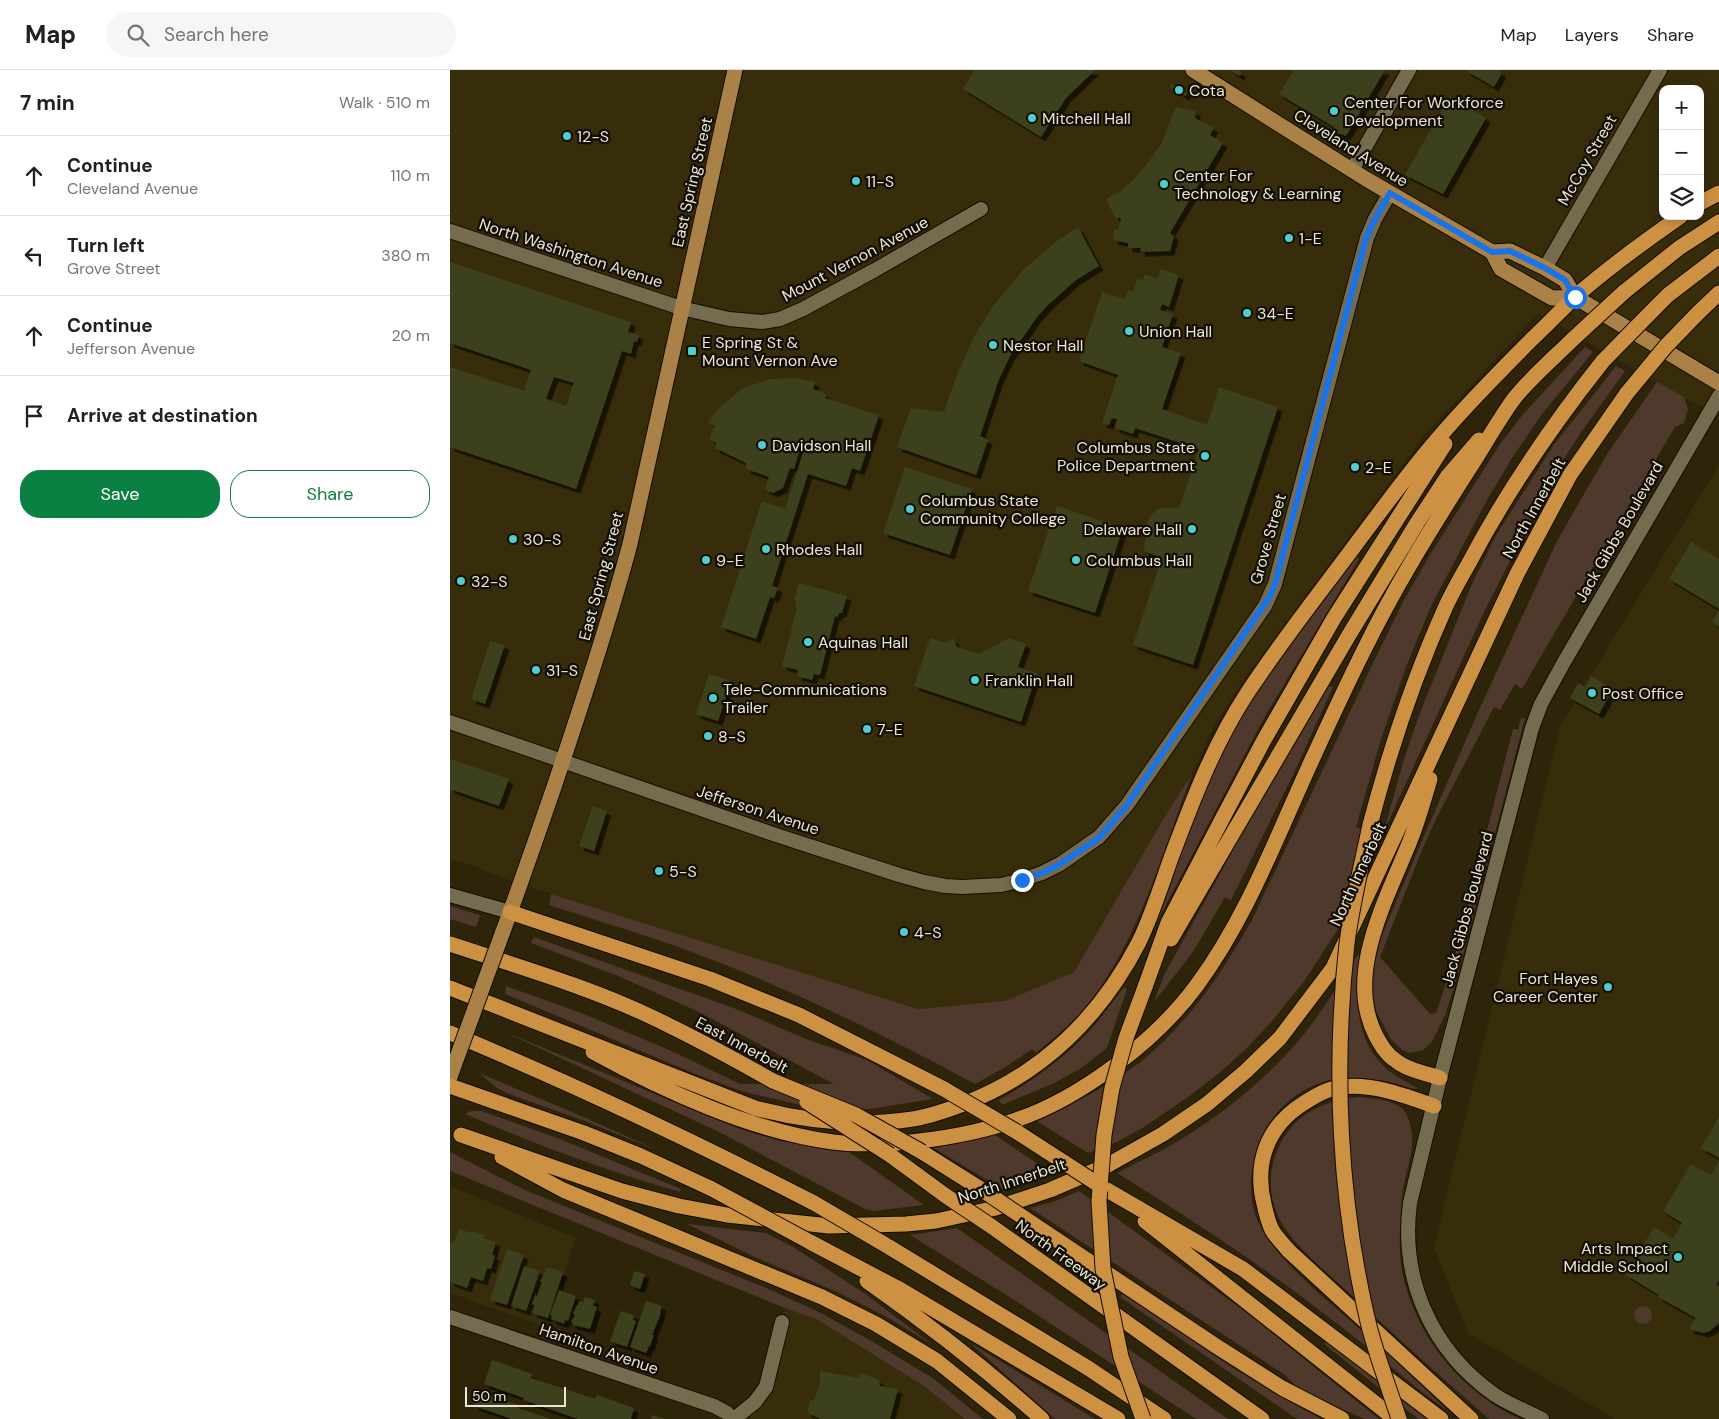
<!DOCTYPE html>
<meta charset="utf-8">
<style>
body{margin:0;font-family:"DM Sans",sans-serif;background:#f6f6f6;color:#202124}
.controls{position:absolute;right:15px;top:15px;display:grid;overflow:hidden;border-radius:10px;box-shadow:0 2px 12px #0003}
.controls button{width:45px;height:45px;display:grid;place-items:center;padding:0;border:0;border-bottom:1px solid #e0e0e0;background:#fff;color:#202124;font:25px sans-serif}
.scale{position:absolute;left:15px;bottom:12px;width:101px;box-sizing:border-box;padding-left:5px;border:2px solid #ebe6d7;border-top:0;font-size:14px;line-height:18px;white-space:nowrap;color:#ebe6d7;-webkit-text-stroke:4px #120e04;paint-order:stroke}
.stop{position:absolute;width:15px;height:15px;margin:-11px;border:4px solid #1a73e8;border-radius:50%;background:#fff}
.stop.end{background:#1a73e8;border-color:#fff;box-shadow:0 1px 5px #0008}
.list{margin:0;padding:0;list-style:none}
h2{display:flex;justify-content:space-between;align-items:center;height:65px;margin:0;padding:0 20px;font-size:21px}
h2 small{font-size:16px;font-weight:400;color:#757577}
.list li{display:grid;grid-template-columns:32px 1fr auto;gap:15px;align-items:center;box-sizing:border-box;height:80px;padding:0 20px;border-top:1px solid #e0e0e0}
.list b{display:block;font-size:19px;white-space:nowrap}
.list p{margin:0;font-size:16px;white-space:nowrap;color:#757577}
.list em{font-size:16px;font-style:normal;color:#757577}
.actions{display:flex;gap:10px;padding:15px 20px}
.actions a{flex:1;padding:11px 0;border:1px solid #0b8043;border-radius:20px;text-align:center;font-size:18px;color:#0b8043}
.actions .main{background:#0b8043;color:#fff}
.icon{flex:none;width:28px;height:28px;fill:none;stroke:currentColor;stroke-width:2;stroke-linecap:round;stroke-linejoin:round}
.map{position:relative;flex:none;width:1269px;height:1349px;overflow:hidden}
header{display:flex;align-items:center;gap:30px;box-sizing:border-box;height:70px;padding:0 25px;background:#fff;border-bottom:1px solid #e0e0e0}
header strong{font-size:24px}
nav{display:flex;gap:28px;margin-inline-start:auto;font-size:18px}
.search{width:350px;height:45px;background:#f6f6f6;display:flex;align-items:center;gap:12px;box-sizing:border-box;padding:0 18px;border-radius:28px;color:#757577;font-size:19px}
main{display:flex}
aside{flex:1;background:#fff}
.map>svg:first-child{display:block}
.built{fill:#382d0a;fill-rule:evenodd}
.green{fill:#4f382c}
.building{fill:#3d401b;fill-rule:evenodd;filter:url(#shadow)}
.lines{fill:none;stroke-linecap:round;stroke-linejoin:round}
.minor-casing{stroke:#150d00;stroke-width:16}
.major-casing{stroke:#150d00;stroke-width:17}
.highway-casing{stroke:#150d00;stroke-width:17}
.minor{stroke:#756c50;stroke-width:14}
.major{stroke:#aa8248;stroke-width:15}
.highway{stroke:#cd9143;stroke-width:15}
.major-bridge-casing{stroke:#150d00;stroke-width:17;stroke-linecap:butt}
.highway-bridge-casing{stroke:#150d00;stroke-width:17;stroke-linecap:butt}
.major-bridge{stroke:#aa8248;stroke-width:15}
.highway-bridge{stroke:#cd9143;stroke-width:15}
.route{stroke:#1a73e8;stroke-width:6}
.poi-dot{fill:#51ccd1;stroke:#120e04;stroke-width:2}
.labels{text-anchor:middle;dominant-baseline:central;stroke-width:4.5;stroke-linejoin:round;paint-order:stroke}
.poi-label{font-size:16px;fill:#ebe6d7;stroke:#120e04;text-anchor:start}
.street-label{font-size:16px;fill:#ebe6d7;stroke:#120e04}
</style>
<header>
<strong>Map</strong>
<div class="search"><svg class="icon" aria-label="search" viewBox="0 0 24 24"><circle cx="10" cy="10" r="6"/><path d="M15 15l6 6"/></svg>Search here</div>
<nav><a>Map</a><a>Layers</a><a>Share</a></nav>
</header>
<main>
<aside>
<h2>7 min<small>Walk · 510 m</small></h2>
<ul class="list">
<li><svg class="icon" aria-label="ahead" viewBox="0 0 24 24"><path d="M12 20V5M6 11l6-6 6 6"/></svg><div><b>Continue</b><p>Cleveland Avenue</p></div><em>110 m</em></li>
<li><svg class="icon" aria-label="left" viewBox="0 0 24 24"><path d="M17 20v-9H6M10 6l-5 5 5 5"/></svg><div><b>Turn left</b><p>Grove Street</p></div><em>380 m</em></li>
<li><svg class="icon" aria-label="ahead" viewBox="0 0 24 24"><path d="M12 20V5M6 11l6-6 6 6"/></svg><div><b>Continue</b><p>Jefferson Avenue</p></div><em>20 m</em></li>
<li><svg class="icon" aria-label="arrive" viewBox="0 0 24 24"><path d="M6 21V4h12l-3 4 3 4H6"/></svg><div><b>Arrive at destination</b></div></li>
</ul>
<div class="actions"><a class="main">Save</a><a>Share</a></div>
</aside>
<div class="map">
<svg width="1269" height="1349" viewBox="0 0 1269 1349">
<defs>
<filter id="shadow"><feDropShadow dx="4.5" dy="4.5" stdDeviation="0" flood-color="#0009"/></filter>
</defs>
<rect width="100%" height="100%" fill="#2d240a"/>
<!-- built -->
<path class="built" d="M0 0H1269V341L1239 331 1089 244 1078 254 974 366 793 610 763 658 742 704 718 741 624 903 555 931 468 939 70 814 26 797 0 789ZM1213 19H1250V146H1213Z
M1269 395V1349H1165L1018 1263 984 1177 1110 656Z
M0 1116 126 1168 96 1257 0 1223Z
M337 1239 366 1249 474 1316 515 1349H299L314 1299 325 1249Z"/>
<!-- green -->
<path class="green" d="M1135 277 1143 282 1092 344 1062 388 1037 430 981 536 956 597 931 669 906 757 933 765 890 856 855 910 823 950 796 979 768 1004 741 1025 694 1057 667 1072 638 1083 585 1050C621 1035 657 1017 689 993 737 955 772 903 802 850L923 593 953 532 981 483 1050 374 1074 343Z
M1166 296 1175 301 1132 361 1110 395 1088 436 1034 542 936 757H935L954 689 971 640 1022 514 1045 467 1103 376Z
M1207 312 1234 327 1238 339 1234 353 1225 357 1072 619 1065 614 1050 640 1044 637 987 747 972 780 930 887 980 944 986 943 1004 889 1063 659H1068L1071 648H1075L1009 901 995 945 982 972 973 980 960 983 952 980 941 969 927 943 924 933 922 909 925 888 934 860 971 773 1028 642 1107 471 1157 384Z
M907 487 909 489 814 648 707 852C728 795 746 731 774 678 809 609 861 549 907 487Z
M879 616 883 617 843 705 781 830 775 827 743 882 704 932 714 905 788 771Z
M742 704C714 778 690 867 641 930 626 950 605 967 586 983L582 979 557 996 525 1014C432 964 339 918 239 881 193 864 145 850 99 835L101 824 468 939 555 931 624 902 718 741Z
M0 836 30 845 26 857 0 849Z
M84 867 289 940 356 969 417 990 483 1029 419 1039 350 1035 291 1021 248 1005 55 924 56 916 134 944 226 983 290 1014H384L247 941 168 906 81 873Z
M908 884 912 886C905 927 904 972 939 1001 948 1008 959 1013 969 1019 960 1019 949 1014 940 1012 919 1008 894 1005 873 1012 846 1020 821 1043 811 1069 801 1093 797 1122 806 1147 821 1188 886 1237 919 1267 947 1291 973 1317 999 1342 957 1312 919 1277 877 1246 810 1194 739 1148 667 1103 687 1092 709 1083 728 1071 773 1044 816 1009 850 969 872 943 889 913 908 884Z
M674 917 677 919 657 978 630 999 602 1014 552 1035 549 1030C584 1010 616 987 643 957 654 944 664 930 674 917Z
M55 962 290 1059 330 1071 399 1082 474 1135 423 1141 415 1139 269 1062Z
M29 1003 129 1045 212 1082 132 1050 59 1024 47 1018Z
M909 1027C924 1029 949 1029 957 1045 970 1076 955 1097 952 1127 950 1155 947 1187 955 1214 971 1273 1015 1324 1070 1349H1039C991 1307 943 1264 896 1220 875 1201 844 1175 831 1152 816 1125 818 1094 833 1069 850 1041 877 1030 909 1027Z
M21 1041H31L105 1067 231 1119 230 1122C156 1101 85 1074 15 1044Z
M545 1065 600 1102 585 1110 552 1119 484 1078Z
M0 1082 75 1120 316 1218 371 1243 423 1272 484 1309 533 1349H515L474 1316 366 1249 337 1239 0 1101Z
M629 1121 797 1243 929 1349H914L892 1339 845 1315 835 1305 580 1138 603 1132Z
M237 1154 316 1163 343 1177 414 1223 483 1275 435 1246 387 1222 307 1188Z
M507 1158 778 1349H746L569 1233 460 1165Z
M673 1223C738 1267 802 1314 872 1349H847L670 1227Z
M1184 1245a9 9 0 1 1 18 0a9 9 0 1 1-18 0Z
M876 1271 978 1349H968L874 1274Z
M519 1272 645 1349H605Z"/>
<!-- building -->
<path class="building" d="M524 0H645L616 28 591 67 513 19Z
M780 0H787L792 3 790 6Z
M844 0H935L896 66 885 62 884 57 829 24Z
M1015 0H1047L1052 3 1044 17Z
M722 14 737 23 735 26 720 17Z
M1000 26 1036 48 993 124 955 105Z
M726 37 746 41 745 48 764 58 760 65 773 73 720 163 724 166 720 181 690 182 691 178H678V173L663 170 664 159 668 160 671 150 669 147 666 149 656 129 671 121 686 107 700 90 711 74Z
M628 157 649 196 626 210 598 235 587 247 560 286 549 309 530 366 538 370 526 405 447 377 461 338 494 342 506 307 525 265 543 236 573 200 607 171Z
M0 192 181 252 178 262 189 265 187 272 184 271 181 284 172 281 126 419 0 377V297L74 321 81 300 0 273ZM104 307 124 313 116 336 96 329Z
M711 199 729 205 719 237 712 234 710 240 723 244 712 277 731 283 712 339 757 355 769 317 828 337 743 595 683 575 712 488 694 481 697 453 701 445 708 439 713 438H729L749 379 685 358 683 364 665 358 667 349 662 348 659 355 652 353 668 305 629 291 652 222 675 229 678 220 683 222 687 209 693 210 695 204 707 209Z
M346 308 365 312 363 319 376 324 375 328 429 345 410 401 402 398 396 416 358 404 322 516 328 518 324 528 320 527 306 569 271 557 312 431 335 439 353 383 349 382 344 399 340 398 333 418 323 423 315 419 319 407 296 399V393L265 378 266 373 259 369 265 355 258 353 266 341 293 318 321 309Z
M455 397 522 419 500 485 433 463Z
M607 436 673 458 645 543 578 521Z
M1241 472 1269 489V539L1219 509Z
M349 513 397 526 392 543H389L388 547 385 546 370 605 364 604 362 610 347 606 348 600 332 596 347 538 345 537 346 531 344 530Z
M1269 540V557L1262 552Z
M480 568 495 573 503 568 507 577 529 584 559 568 576 574 568 597 587 603 571 652 464 616Z
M40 571 55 575 35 634 21 629Z
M259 604 281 611 268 651 246 644Z
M1141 606 1163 619 1149 644 1120 628 1128 613 1135 617Z
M0 689 59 709 49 736 0 719Z
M143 736 157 741 144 781 129 776Z
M1269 1047V1088L1251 1078Z
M1269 1091V1210L1266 1215 1269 1216V1253L1260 1261 1253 1263 1239 1259 1246 1248 1208 1227 1209 1225 1176 1205 1204 1157 1223 1169 1232 1153 1213 1141 1241 1094 1261 1105Z
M9 1159 21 1163 22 1161 35 1165 34 1168 46 1172 42 1185 45 1186 41 1199 37 1198 33 1211 21 1207 17 1218 0 1212V1176L2 1171 4 1172Z
M57 1179 74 1185 57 1235 40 1230Z
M74 1196 90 1201 76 1241 61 1236Z
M97 1197 113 1202 98 1248 82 1243 85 1235 82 1234 85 1225 87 1226 92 1212H90Z
M184 1201 195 1204 190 1219 180 1215Z
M109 1220 126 1226 118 1251 115 1250 114 1254 101 1249 102 1246 100 1245Z
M135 1227 145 1230 143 1236 147 1237 140 1259 123 1255 121 1251 124 1247 125 1245 123 1244 127 1235H128L129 1231 133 1232Z
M196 1231 212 1236 210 1243H211L202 1265H204L200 1276H199L196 1283 180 1277Z
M171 1241 184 1245 183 1250 186 1251 177 1277 160 1271Z
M42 1290 82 1304 81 1308 145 1329 147 1325 184 1338 181 1349H128L73 1330 74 1328 34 1314Z
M370 1301 409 1308 411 1303 429 1310 430 1316 448 1319 440 1349H370L357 1342 360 1331 364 1330 370 1313Z
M28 1322 69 1335 68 1338 100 1349H62L24 1336Z
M203 1345 215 1349H201Z"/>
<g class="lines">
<defs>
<path id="minor" d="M902 100 959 0
M0 161 231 238 279 249 312 252 330 249 353 239 425 200 531 139
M1095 198 1210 0
M0 652 326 765 449 805 474 812 495 816 512 817 551 815 572 810 592 803 610 794 649 767 677 735 815 536 825 514 917 168 925 149 940 123
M0 825 60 842
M0 1247 264 1336 277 1343 283 1349
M284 1349 305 1332 316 1317 332 1252
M1092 1349C1077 1341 1060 1335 1045 1325 981 1280 950 1209 960 1133L990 1008 1082 658 1091 634 1114 592 1269 326"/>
<path id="major" d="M743 0 916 109 1042 182 1051 199 1102 228 1125 227
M1042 182 1060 181 1095 198 1115 210 1125 227 1269 313
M52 864C70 816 87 766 104 717 131 637 158 556 180 474L285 0
M0 1007 5 993"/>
<path id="highway" d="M1250 133 1269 123
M1174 222 1229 178 1269 152
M1205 238 1218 225 1269 186
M1248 243 1269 223
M980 709C974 730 968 751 960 771 937 829 894 904 926 966 931 975 936 984 945 990 957 1000 975 1003 990 1008
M920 755C940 679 964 607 996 536 1003 521 1011 507 1019 493 1057 421 1103 354 1153 291
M60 842 260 909 349 945 494 1019
M721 869 899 565 967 453 997 407 1029 370
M0 874C70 897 142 918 208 950 247 969 286 990 323 1011
M695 917 718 853 769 755 814 670 884 548 995 374
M0 918 305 1038C357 1052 409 1057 463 1049 481 1046 498 1040 516 1033 593 1003 651 946 689 872 702 845 711 816 721 788 742 732 763 676 796 625 830 573 869 524 906 474 934 437 961 399 991 365 1020 331 1051 300 1082 269 1097 255 1111 240 1126 226 1159 197 1195 171 1231 146
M0 963C124 1014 245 1072 364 1133
M143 982C212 1020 304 1062 383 1072 404 1075 426 1074 447 1073 488 1070 527 1063 566 1050 631 1028 707 970 747 915 797 847 826 768 861 692 878 655 895 618 913 582 944 518 982 457 1021 396 1035 374 1048 351 1063 330 1078 310 1105 287 1123 269
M0 1016 134 1063 191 1086 262 1119
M984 1036C955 1026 923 1013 892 1017 878 1018 865 1026 854 1033 817 1056 804 1093 814 1134 816 1143 818 1152 822 1160 826 1167 833 1174 839 1181L1021 1349
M567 1062 615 1093
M11 1065 172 1121 229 1136 277 1145 379 1156 456 1154 486 1151 546 1138 600 1120 658 1095 713 1064 757 1034 796 1001 830 968 883 898 1067 504 1120 405 1177 323
M472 1082 534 1121
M440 1085 496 1126
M52 1087 113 1120 372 1227 426 1254 487 1291 559 1349
M652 1117 793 1199 991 1349
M574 1148 766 1276 832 1318 892 1349
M695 1151 945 1349
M541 1156 812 1349
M360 1172 451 1220 668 1349
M439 1177 638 1298 714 1349
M417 1211C478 1254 536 1299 592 1349"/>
</defs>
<!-- minor casing -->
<use href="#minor" class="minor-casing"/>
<!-- major casing -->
<use href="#major" class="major-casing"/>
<!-- highway casing -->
<use href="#highway" class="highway-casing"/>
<!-- minor -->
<use href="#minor" class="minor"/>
<!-- major -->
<use href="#major" class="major"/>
<!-- highway -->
<use href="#highway" class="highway"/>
<defs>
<path id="major-bridge" d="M5 993 52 864"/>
<path id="highway-bridge" d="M1123 269 1174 222
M1153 291 1205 238
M1177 323 1216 276 1248 243
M920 755C912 794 902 833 897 873 883 1000 889 1132 919 1256 927 1287 939 1318 949 1349
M323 1011 406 1045 472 1082
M494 1019 567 1062
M357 1032 440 1085
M615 1093 652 1117
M262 1119 360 1172
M534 1121 574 1148
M496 1126 541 1156
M364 1133 439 1177
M693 1349 671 1287 653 1199 649 1131 654 1065 662 1018 676 968 695 917"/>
</defs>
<!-- major-bridge casing -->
<use href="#major-bridge" class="major-bridge-casing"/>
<!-- highway-bridge casing -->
<use href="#highway-bridge" class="highway-bridge-casing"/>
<!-- major-bridge -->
<use href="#major-bridge" class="major-bridge"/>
<!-- highway-bridge -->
<use href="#highway-bridge" class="highway-bridge"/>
</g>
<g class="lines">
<!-- route -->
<path class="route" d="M572 810 592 803 610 794 649 768 677 735 820 526 825 514 916 168 925 149 940 123 1042 182 1060 181 1095 198 1115 210 1125 227"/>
</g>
<!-- markers -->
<g class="poi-dot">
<circle cx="729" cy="20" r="5"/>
<circle cx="884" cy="41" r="5"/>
<circle cx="582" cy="48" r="5"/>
<circle cx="117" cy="66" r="5"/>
<circle cx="406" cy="111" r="5"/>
<circle cx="714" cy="114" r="5"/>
<circle cx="839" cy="168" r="5"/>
<circle cx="797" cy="243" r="5"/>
<circle cx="679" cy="261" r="5"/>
<circle cx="543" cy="275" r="5"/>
<rect x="237" y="276" width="10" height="10" rx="2.5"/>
<circle cx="312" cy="375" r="5"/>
<circle cx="755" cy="386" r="5"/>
<circle cx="905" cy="397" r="5"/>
<circle cx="460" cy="439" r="5"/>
<circle cx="742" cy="459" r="5"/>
<circle cx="63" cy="469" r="5"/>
<circle cx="316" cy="479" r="5"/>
<circle cx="256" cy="490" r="5"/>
<circle cx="626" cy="490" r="5"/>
<circle cx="11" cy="511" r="5"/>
<circle cx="358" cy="572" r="5"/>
<circle cx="86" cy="600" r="5"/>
<circle cx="525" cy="610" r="5"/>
<circle cx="1142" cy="623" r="5"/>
<circle cx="263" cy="628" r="5"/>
<circle cx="417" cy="659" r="5"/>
<circle cx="258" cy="666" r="5"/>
<circle cx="209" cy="801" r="5"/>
<circle cx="454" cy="862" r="5"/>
<circle cx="1158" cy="917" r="5"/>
<circle cx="1228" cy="1187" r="5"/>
</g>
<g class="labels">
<!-- poi labels -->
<g class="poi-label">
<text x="739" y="20">Cota</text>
<text x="894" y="32">Center For Workforce<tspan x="894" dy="18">Development</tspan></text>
<text x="592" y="48">Mitchell Hall</text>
<text x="127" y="66">12-S</text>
<text x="724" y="105">Center For<tspan x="724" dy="18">Technology &amp; Learning</tspan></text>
<text x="416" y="111">11-S</text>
<text x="849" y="168">1-E</text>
<text x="807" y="243">34-E</text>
<text x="689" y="261">Union Hall</text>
<text x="252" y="272">E Spring St &amp;<tspan x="252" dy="18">Mount Vernon Ave</tspan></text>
<text x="553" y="275">Nestor Hall</text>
<text x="322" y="375">Davidson Hall</text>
<text x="745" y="377" text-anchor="end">Columbus State<tspan x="745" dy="18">Police Department</tspan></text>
<text x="915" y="397">2-E</text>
<text x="470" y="430">Columbus State<tspan x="470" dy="18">Community College</tspan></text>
<text x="732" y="459" text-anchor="end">Delaware Hall</text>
<text x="73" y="469">30-S</text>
<text x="326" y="479">Rhodes Hall</text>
<text x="266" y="490">9-E</text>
<text x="636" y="490">Columbus Hall</text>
<text x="21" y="511">32-S</text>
<text x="368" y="572">Aquinas Hall</text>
<text x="96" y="600">31-S</text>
<text x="535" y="610">Franklin Hall</text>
<text x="273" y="619">Tele-Communications<tspan x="273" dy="18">Trailer</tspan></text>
<text x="1152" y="623">Post Office</text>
<text x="427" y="659">7-E</text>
<text x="268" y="666">8-S</text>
<text x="219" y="801">5-S</text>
<text x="464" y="862">4-S</text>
<text x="1148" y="908" text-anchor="end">Fort Hayes<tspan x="1148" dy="18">Career Center</tspan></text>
<text x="1218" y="1178" text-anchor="end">Arts Impact<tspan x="1218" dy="18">Middle School</tspan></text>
</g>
<!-- street labels -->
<g class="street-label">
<text transform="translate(901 78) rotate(32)">Cleveland Avenue</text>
<text transform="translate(1137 90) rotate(-60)">McCoy Street</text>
<text transform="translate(242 112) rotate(-77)">East Spring Street</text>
<text transform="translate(121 183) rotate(18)">North Washington Avenue</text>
<text transform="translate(405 189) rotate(-28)">Mount Vernon Avenue</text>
<text transform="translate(1084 438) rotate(-61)">North Innerbelt</text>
<text transform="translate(1169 462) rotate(-60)">Jack Gibbs Boulevard</text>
<text transform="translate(818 469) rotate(-74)">Grove Street</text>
<text transform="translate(151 506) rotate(-75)">East Spring Street</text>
<text transform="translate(308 740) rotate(18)">Jefferson Avenue</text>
<text transform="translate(908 804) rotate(-65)">North Innerbelt</text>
<text transform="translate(1017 839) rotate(-75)">Jack Gibbs Boulevard</text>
<text transform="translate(292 975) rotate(28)">East Innerbelt</text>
<text transform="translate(562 1111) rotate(-18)">North Innerbelt</text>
<text transform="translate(611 1185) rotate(36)">North Freeway</text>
<text transform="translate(149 1279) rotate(19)">Hamilton Avenue</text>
</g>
</g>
</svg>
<div class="controls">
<button>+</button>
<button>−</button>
<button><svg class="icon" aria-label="layers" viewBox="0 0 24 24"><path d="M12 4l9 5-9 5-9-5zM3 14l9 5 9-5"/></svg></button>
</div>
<div class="scale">50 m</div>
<div class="stop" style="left:1125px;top:227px"></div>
<div class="stop end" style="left:572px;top:810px"></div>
</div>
</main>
